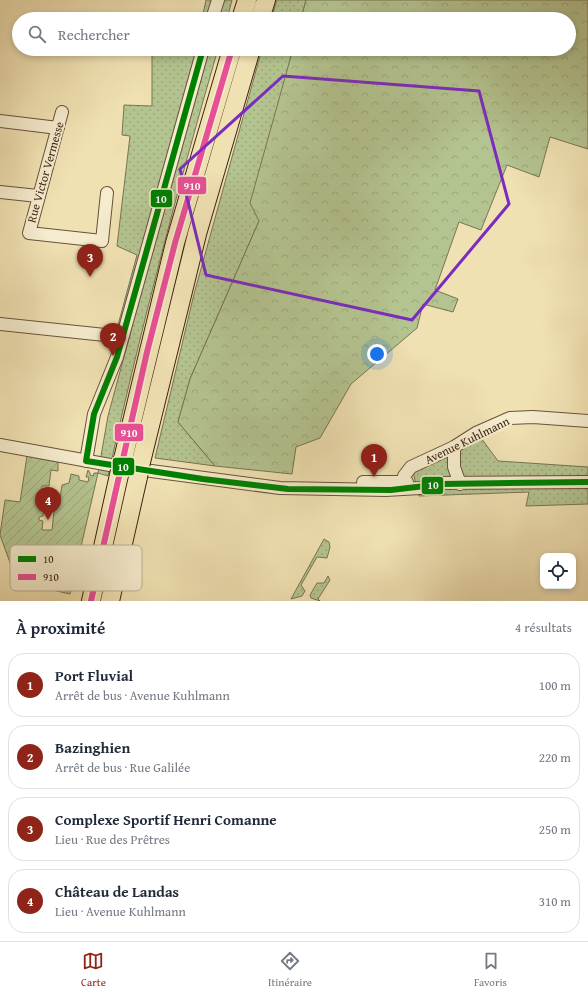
<!DOCTYPE html>
<html lang="fr">
<meta charset="utf-8">
<style>
body{margin:0;font-family:"Gentium Book Plus",serif;background:#f2f2f3;color:#1f2937}
.controls{position:absolute;right:12px;bottom:12px;display:grid;overflow:hidden;border-radius:8px;box-shadow:0 2px 6px #0003}
.controls button{width:36px;height:36px;display:grid;place-items:center;padding:0;border:0;border-bottom:1px solid #e0e1e3;background:#fff;color:#1f2937;font:20px sans-serif}
.you{position:absolute;left:377px;top:354px;width:14px;height:14px;margin:-10px;border:3px solid #fff;border-radius:50%;background:#1a73e8;box-shadow:0 0 0 6px #1a73e833}
.badge{display:grid;place-items:center;width:26px;height:26px;border-radius:50%;background:#8f2418;color:#fff;font-size:13px;font-weight:700}
.pin{position:absolute;translate:-50% -33px;filter:drop-shadow(0 1px 2px #0008)}
.pin::after{content:'';position:absolute;top:21px;width:14px;height:12px;background:inherit;clip-path:polygon(0 0,100% 0,50% 100%)}
.list{margin:0;padding:0;list-style:none}
h2{display:flex;justify-content:space-between;align-items:center;height:52px;margin:0;padding:0 16px;font-size:17px}
h2 small{font-size:13px;font-weight:400;color:#747a83}
.list li{display:grid;grid-template-columns:26px 1fr auto;gap:12px;align-items:center;box-sizing:border-box;height:64px;margin:0 8px 8px;padding:0 8px;border:1px solid #e0e1e3;border-radius:16px}
.list b{display:block;font-size:15px;white-space:nowrap}
.list p{margin:0;font-size:13px;white-space:nowrap;color:#747a83}
.list em{font-size:13px;font-style:normal;color:#747a83}
.icon{flex:none;width:22px;height:22px;fill:none;stroke:currentColor;stroke-width:2;stroke-linecap:round;stroke-linejoin:round}
.map{position:relative;flex:none;width:588px;height:601px;overflow:hidden}
.search{position:absolute;background:#fff;box-shadow:0 2px 6px #0003;left:12px;right:12px;top:12px;height:44px;display:flex;align-items:center;gap:10px;box-sizing:border-box;padding:0 14px;border-radius:22px;color:#747a83;font-size:15px}
.sheet{height:340px;background:#fff}
nav{display:flex;justify-content:space-around;align-items:center;box-sizing:border-box;height:56px;border-top:1px solid #e0e1e3;background:#fff;font-size:11px;color:#747a83}
nav a{display:grid;justify-items:center;gap:2px}
nav .on{color:#8f2418}
.map>svg:first-child{display:block}
.grass{fill:url(#grass-dots);stroke:#797452}
.forest{fill:url(#forest-crowns);stroke:#797452}
.garden{fill:url(#garden-furrows);stroke:#797452}
.lines{fill:none;stroke-linecap:round;stroke-linejoin:round}
.minor-casing{stroke:#6a523b;stroke-width:14}
.highway-casing{stroke:#3e2313;stroke-width:20}
.minor{stroke:#f5eccd;stroke-width:12}
.highway{stroke:#f0e1b2;stroke-width:18}
.highway-bridge-casing{stroke:#3e2313;stroke-width:20;stroke-linecap:butt}
.highway-bridge{stroke:#f0e1b2;stroke-width:18}
.bus-1-casing{stroke:#f5eccd;stroke-width:9}
.bus-2-casing{stroke:#f5eccd;stroke-width:9}
.bus-1{stroke:#008001;stroke-width:6}
.bus-2{stroke:#e75094;stroke-width:6}
.marked{fill:none;stroke:#7b2cbf;stroke-width:3;stroke-linejoin:round}
.labels{text-anchor:middle;dominant-baseline:central;stroke-width:4;stroke-linejoin:round;paint-order:stroke}
.street-label{font-size:12px;fill:#3e2313;stroke:#f5eccd}
.key{fill:#f5eccd;stroke:#beb095;stroke-width:1}
.key-label{font-size:11px;fill:#3e2313}
.line-badge{stroke:#f5eccd;stroke-width:1.5}
.badge-label{font-size:11px;text-anchor:middle;font-weight:bold;fill:#fff}
</style>
<div class="map">
<svg width="588" height="601" viewBox="0 0 588 601">
<defs>
<pattern id="grass-dots" width="8" height="8" patternUnits="userSpaceOnUse"><rect width="8" height="8" fill="#b4c490"/><path d="M2 2h.1M6 6h.1" fill="none" stroke="#9ca87b" stroke-width="1.8" stroke-linecap="round"/></pattern>
<pattern id="forest-crowns" width="20" height="18" patternUnits="userSpaceOnUse"><rect width="20" height="18" fill="#b4c490"/><path d="M2 6a3 3 0 1 1 6 0M12 15a3 3 0 1 1 6 0" fill="none" stroke="#9ca87b"/></pattern>
<pattern id="garden-furrows" width="10" height="10" patternUnits="userSpaceOnUse"><rect width="10" height="10" fill="#b4c490"/><path d="M-1 1l2-2M0 10L10 0M9 11l2-2" fill="none" stroke="#9ca87b"/></pattern>
</defs>
<rect width="100%" height="100%" fill="#f0e1b2"/>
<filter id="stains"><feTurbulence type="fractalNoise" baseFrequency=".005" numOctaves="4"/><feColorMatrix values="0 0 0 0 .2 0 0 0 0 .09 0 0 0 0 .02 0 0 0 .5 -.17"/></filter>
<radialGradient id="worn" r=".72"><stop offset=".6" stop-color="#630" stop-opacity="0"/><stop offset="1" stop-color="#630" stop-opacity=".3"/></radialGradient>
<!-- grass -->
<path class="grass" d="M206 0H232L227 19H202Z
M277 0H306L301 19H271Z
M152 49H218C177 190 140 332 108 476L98 473 108 416 131 331 118 325 137 255 117 246 130 136 122 135 124 105 152 106Z
M262 49H293L283 88 259 221 190 379 178 422 215 466 155 458 194 294Z
M481 438 498 461 588 467V504L526 506 529 492 419 496 413 472Z
M324 539 329 542 330 547 327 558 317 557 301 585 305 591 302 596 291 599Z
M328 576 330 580 318 599 320 601 311 598 310 595 317 583H324Z"/>
<!-- forest -->
<path class="forest" d="M306 0H588V149L550 137 539 177 507 165 481 230 459 222 435 290 458 299 453 312 423 304 417 328 351 384 320 438 296 447 292 474 215 466 178 422 190 379 259 221 250 203 293 49H569V19H301Z"/>
<!-- garden -->
<path class="garden" d="M27 456 58 462V471L51 470 49 486H42V494H45L43 516 39 517V520L43 521 42 530H52L54 511 50 510V504L59 505 62 485 69 483 71 474 79 476V480L88 482 89 477H86L88 470 90 473V475L93 476 94 473H98L70 594 17 582 0 535 5 500 20 502Z"/>
<g class="lines">
<defs>
<path id="minor" d="M212 19 218 0
M62 112 29 233 102 241 107 193
M0 121 58 128
M0 192 38 196
M0 324 105 335
M0 445 121 467 280 488 386 490 420 488 442 484
M454 447V467L460 484
M86 461 94 414 117 357 203 49
M363 482H407
M435 483 588 482
M403 488 404 476 411 467 454 447 476 433 510 418 533 417 588 421"/>
<path id="highway" d="M241 19 247 0
M260 19 266 0
M123 459 175 243 232 49
M141 462 197 234 251 49
M91 601 119 475
M110 601 138 477"/>
</defs>
<!-- minor casing -->
<use href="#minor" class="minor-casing"/>
<!-- highway casing -->
<use href="#highway" class="highway-casing"/>
<!-- minor -->
<use href="#minor" class="minor"/>
<!-- highway -->
<use href="#highway" class="highway"/>
<defs>
<path id="highway-bridge" d="M119 475 123 459
M138 477 141 462"/>
</defs>
<!-- highway-bridge casing -->
<use href="#highway-bridge" class="highway-bridge-casing"/>
<!-- highway-bridge -->
<use href="#highway-bridge" class="highway-bridge"/>
<defs>
<path id="bus-1" d="M203 49 117 357 94 414 86 461 203 479 288 489 391 490 442 484 588 482"/>
<path id="bus-2" d="M91 601 147 352 175 243 232 49"/>
</defs>
<!-- bus-1 casing -->
<use href="#bus-1" class="bus-1-casing"/>
<!-- bus-2 casing -->
<use href="#bus-2" class="bus-2-casing"/>
<!-- bus-1 -->
<use href="#bus-1" class="bus-1"/>
<!-- bus-2 -->
<use href="#bus-2" class="bus-2"/>
</g>
<!-- marked area -->
<path class="marked" d="M283 76 479 91 509 204 412 320 206 275 180 169Z"/>
<g class="labels">
<!-- street labels -->
<g class="street-label">
<text transform="translate(45 172) rotate(-74)">Rue Victor Vermesse</text>
<text transform="translate(467 440) rotate(-26)">Avenue Kuhlmann</text>
</g>
</g>
<!-- legend -->
<rect x="10" y="545" width="132" height="46" rx="6" class="key"/>
<rect x="18" y="556" width="18" height="6" fill="#008001"/>
<rect x="18" y="574" width="18" height="6" fill="#e75094"/>
<g class="key-label">
<text x="43" y="563">10</text>
<text x="43" y="581">910</text>
</g>
<g class="line-badge">
<rect x="177" y="176" width="30" height="19" rx="4" fill="#e75094"/>
<rect x="150" y="189" width="23" height="19" rx="4" fill="#008001"/>
<rect x="114" y="423" width="30" height="19" rx="4" fill="#e75094"/>
<rect x="112" y="457" width="23" height="19" rx="4" fill="#008001"/>
<rect x="421" y="476" width="23" height="19" rx="4" fill="#008001"/>
</g>
<g class="badge-label">
<text x="192" y="190">910</text>
<text x="161" y="203">10</text>
<text x="129" y="437">910</text>
<text x="123" y="471">10</text>
<text x="433" y="489">10</text>
</g>
<rect width="100%" height="100%" filter="url(#stains)"/>
<rect width="100%" height="100%" fill="url(#worn)"/>
</svg>
<div class="controls">
<button><svg class="icon" aria-label="locate" viewBox="0 0 24 24"><circle cx="12" cy="12" r="6"/><path d="M12 2v4M12 18v4M2 12h4M18 12h4"/></svg></button>
</div>
<div class="you"></div>
<div class="pin badge" style="left:374px;top:477px">1</div>
<div class="pin badge" style="left:113px;top:356px">2</div>
<div class="pin badge" style="left:90px;top:277px">3</div>
<div class="pin badge" style="left:48px;top:520px">4</div>
<div class="search"><svg class="icon" aria-label="search" viewBox="0 0 24 24"><circle cx="10" cy="10" r="6"/><path d="M15 15l6 6"/></svg>Rechercher</div>
</div>
<section class="sheet">
<h2>À proximité<small>4 résultats</small></h2>
<ul class="list">
<li><span class="badge">1</span><div><b>Port Fluvial</b><p>Arrêt de bus · Avenue Kuhlmann</p></div><em>100 m</em></li>
<li><span class="badge">2</span><div><b>Bazinghien</b><p>Arrêt de bus · Rue Galilée</p></div><em>220 m</em></li>
<li><span class="badge">3</span><div><b>Complexe Sportif Henri Comanne</b><p>Lieu · Rue des Prêtres</p></div><em>250 m</em></li>
<li><span class="badge">4</span><div><b>Château de Landas</b><p>Lieu · Avenue Kuhlmann</p></div><em>310 m</em></li>
</ul>
</section>
<nav>
<a class="on"><svg class="icon" aria-label="map" viewBox="0 0 24 24"><path d="M3 6l6-2 6 2 6-2v14l-6 2-6-2-6 2zM9 4v14M15 6v14"/></svg>Carte</a>
<a><svg class="icon" aria-label="directions" viewBox="0 0 24 24"><path d="M12 3l9 9-9 9-9-9zM9 14v-3h6M13 9l2 2-2 2"/></svg>Itinéraire</a>
<a><svg class="icon" aria-label="saved" viewBox="0 0 24 24"><path d="M7 4h10v16l-5-4-5 4z"/></svg>Favoris</a>
</nav>
